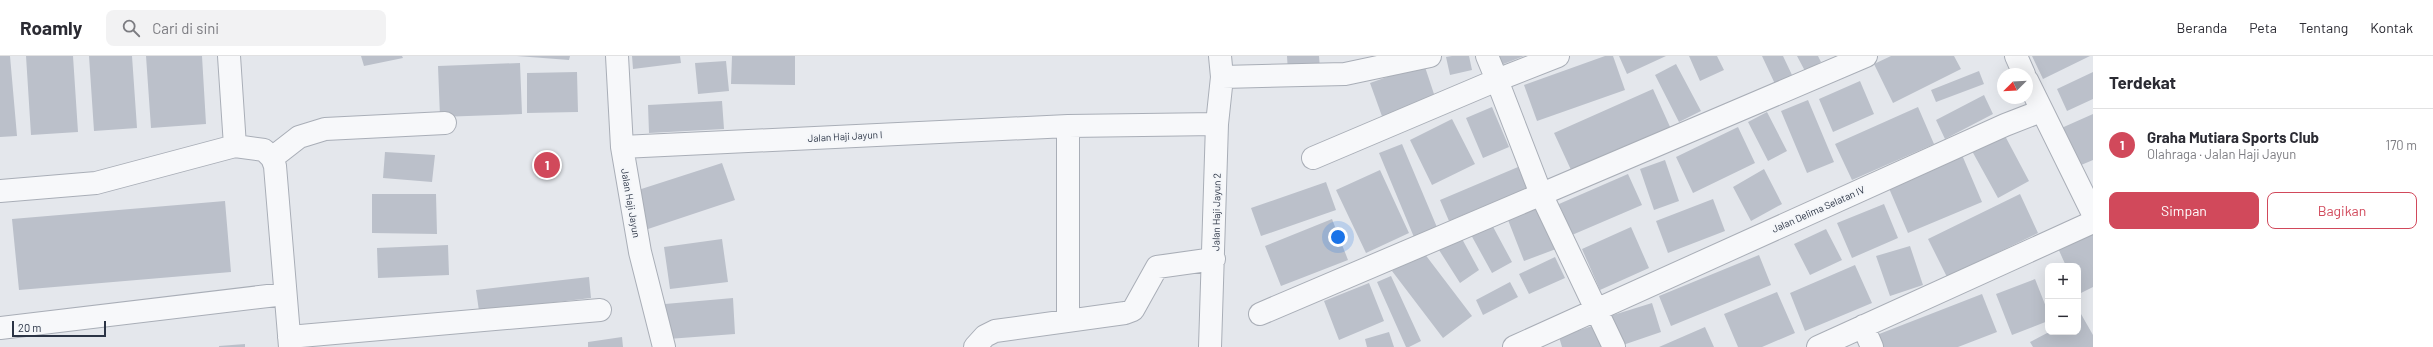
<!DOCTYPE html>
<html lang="id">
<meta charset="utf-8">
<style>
body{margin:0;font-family:Barlow,sans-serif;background:#f2f2f3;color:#2b2b33}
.controls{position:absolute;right:12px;bottom:12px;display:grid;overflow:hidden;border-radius:8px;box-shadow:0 4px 16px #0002}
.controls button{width:36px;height:36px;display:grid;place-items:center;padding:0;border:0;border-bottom:1px solid #e1e1e2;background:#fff;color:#2b2b33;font:20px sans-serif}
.compass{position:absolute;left:1997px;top:12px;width:36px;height:36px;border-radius:50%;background:#fff;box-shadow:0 4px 16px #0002;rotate:246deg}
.scale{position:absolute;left:12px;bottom:10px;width:94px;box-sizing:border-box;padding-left:4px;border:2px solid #2b3445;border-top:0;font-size:11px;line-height:14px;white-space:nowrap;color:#2b3445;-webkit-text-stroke:3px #f4f6f9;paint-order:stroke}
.you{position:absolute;left:1338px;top:181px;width:14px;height:14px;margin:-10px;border:3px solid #fff;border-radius:50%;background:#1a73e8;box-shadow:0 0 0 6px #1a73e833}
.badge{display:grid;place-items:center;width:26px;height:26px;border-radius:50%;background:#d1495b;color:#fff;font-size:13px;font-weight:700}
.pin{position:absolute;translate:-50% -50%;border:2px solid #fff;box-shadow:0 1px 4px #0006}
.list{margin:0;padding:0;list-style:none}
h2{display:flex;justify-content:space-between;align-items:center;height:52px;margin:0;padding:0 16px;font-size:17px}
h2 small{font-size:13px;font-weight:400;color:#7c7c81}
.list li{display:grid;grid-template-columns:26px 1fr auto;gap:12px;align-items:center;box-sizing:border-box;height:72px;padding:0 16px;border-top:1px solid #e1e1e2}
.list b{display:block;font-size:15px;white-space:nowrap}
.list p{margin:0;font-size:13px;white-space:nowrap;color:#7c7c81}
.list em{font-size:13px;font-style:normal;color:#7c7c81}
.actions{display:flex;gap:8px;padding:12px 16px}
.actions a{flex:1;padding:9px 0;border:1px solid #d1495b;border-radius:8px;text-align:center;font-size:14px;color:#d1495b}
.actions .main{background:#d1495b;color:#fff}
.icon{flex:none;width:22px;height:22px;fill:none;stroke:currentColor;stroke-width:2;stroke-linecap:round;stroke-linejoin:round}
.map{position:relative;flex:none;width:2093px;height:291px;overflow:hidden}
header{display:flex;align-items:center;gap:24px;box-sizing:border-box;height:56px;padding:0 20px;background:#fff;border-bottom:1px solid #e1e1e2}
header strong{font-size:19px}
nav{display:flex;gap:22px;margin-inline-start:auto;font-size:14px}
.search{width:280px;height:36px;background:#f2f2f3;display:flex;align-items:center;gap:10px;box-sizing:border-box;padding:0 14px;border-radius:8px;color:#7c7c81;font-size:15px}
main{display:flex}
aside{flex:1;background:#fff}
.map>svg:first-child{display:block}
.building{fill:#bbc0ca}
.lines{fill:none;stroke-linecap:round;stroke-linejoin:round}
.minor-casing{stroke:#a9aeb7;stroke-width:24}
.minor{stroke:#f7f8fa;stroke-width:22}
.labels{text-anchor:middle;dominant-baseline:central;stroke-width:4;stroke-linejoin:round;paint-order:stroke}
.street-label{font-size:10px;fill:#2b3445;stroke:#f4f6f9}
</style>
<header>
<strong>Roamly</strong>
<div class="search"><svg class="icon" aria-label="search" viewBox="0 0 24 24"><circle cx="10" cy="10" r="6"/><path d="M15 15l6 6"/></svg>Cari di sini</div>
<nav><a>Beranda</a><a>Peta</a><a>Tentang</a><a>Kontak</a></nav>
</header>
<main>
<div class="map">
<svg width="2093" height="291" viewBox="0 0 2093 291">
<rect width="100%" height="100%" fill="#e4e7ec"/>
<!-- building -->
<path class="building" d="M0 0H10L17 80 0 81Z
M26 0H73L78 76 31 79Z
M89 0H132L137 72 94 75Z
M146 0H202L206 68 151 72Z
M361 0H402L403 2 364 10Z
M517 0H570L569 4Z
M632 0H680L681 7 633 13Z
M732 0H795V29L731 28Z
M1287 0H1319L1320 13 1288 16Z
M1452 0H1469L1472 14 1450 19 1446 1Z
M1498 0H1524L1501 9Z
M1605 0H1613L1625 34 1537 65 1524 29Z
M1619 0H1666L1627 18Z
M1689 0H1717L1724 14 1700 25Z
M1762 0H1783L1792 19 1775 28Z
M1797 0H1818L1821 6 1805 15Z
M1891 0H1954L1961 13 1893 47 1874 8Z
M2032 0H2090L2043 23Z
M726 5 729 35 698 38 695 7Z
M520 7 522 58 440 61 438 10Z
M1424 8 1436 44 1383 63 1370 27Z
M1676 8 1701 55 1679 66 1655 19Z
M1979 15 1984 28 1936 46 1931 34Z
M577 16 578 56 527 57V17Z
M2093 16V43L2067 55 2057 33Z
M1860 25 1874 58 1833 76 1819 43Z
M1653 33 1671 73 1572 116 1554 77Z
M1984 39 1993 58 1945 83 1936 64Z
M1808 44 1834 106 1807 117 1781 55Z
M722 45 724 73 649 77 648 49Z
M1492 51 1509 91 1483 102 1466 62Z
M1918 51 1934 88 1852 124 1835 88Z
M1767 56 1787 95 1768 105 1748 66Z
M2093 58V104L2074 112 2057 74Z
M1452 63 1475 108 1432 129 1410 84Z
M1738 71 1755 107 1693 137 1676 101Z
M2004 78 2029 125 1998 142 1972 95Z
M1402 88 1439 176 1416 186 1379 97Z
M385 96 435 99 432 126 383 122Z
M1962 99 1982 146 1908 177 1888 130Z
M1665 104 1679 145 1654 154 1640 113Z
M722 107 735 144 645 174 632 136Z
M1518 111 1527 132 1449 165 1440 144Z
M1764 113 1782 148 1751 165 1733 131Z
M1380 114 1409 177 1366 197 1336 134Z
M1628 118 1642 149 1572 179 1559 148Z
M1326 126 1336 154 1261 180 1251 152Z
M372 138H436L437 178 372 177Z
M2020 138 2038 177 1947 221 1928 183Z
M1713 143 1725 175 1668 197 1656 165Z
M225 145 231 216 19 234 12 163Z
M1884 148 1898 182 1852 202 1837 167Z
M1540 151 1556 193 1524 205 1508 164Z
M1332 163 1348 204 1281 230 1265 190Z
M1491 167 1512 206 1492 217 1470 177Z
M1631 171 1649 212 1600 234 1582 193Z
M1826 173 1842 204 1810 219 1794 188Z
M2093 173V231L2079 238 2078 210H2066L2057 190Z
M1461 181 1479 214 1460 227 1439 194Z
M722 183 728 226 670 233 664 191Z
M448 189 449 219 378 222 377 192Z
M1910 190 1923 229 1890 240 1876 200Z
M1421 193 1472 260 1443 282 1392 215Z
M1759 199 1771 229 1671 270 1659 240Z
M1555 201 1565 222 1529 238 1519 218Z
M1855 209 1872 247 1805 275 1790 237Z
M1391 220 1421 285 1409 291H1406L1377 226Z
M589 221 591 242 479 255 476 234Z
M2035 223 2048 256V265L2012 279 1996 238Z
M1510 226 1518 241 1483 259 1476 244Z
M1369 227 1384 265 1339 284 1324 245Z
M1777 236 1795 277 1762 291H1738L1724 258Z
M1982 238 1997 276 1958 291H1879L1874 280Z
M733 242 735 278 668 283 665 248Z
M1652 247 1661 276 1620 290 1610 260Z
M2081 258 2093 279V291H2033L2030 286 2049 276H2078V260Z
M1598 268 1606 291H1562L1559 281Z
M1705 271 1714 291H1659Z
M1389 276 1394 291H1367L1365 283Z
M622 281 623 291H588V286Z
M245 288V291H219V290Z"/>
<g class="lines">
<defs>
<path id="minor" d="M229 0 235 90
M617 0 622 91 640 196 664 291
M1487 0 1497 24 1558 0
M2016 0 2024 18
M1222 21 1345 18 1430 0
M2027 24 2093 158
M1068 70V265
M622 91 1068 70 1217 68
M272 102 299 81 325 73 445 67
M1313 102 1497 24 1541 138 1614 291
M0 135 96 127 235 90 264 94 272 102 275 110 290 291
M1260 258 1866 0
M1863 270 1872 291
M0 272 285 238
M289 281 600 254
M975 291 985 280 995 275 1125 257 1133 254 1157 211 1214 203
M1210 291 1217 68 1222 21 1220 0
M1514 291 2005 69 2041 55
M1818 291 2093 166"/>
</defs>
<!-- minor casing -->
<use href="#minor" class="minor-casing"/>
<!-- minor -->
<use href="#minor" class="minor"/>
</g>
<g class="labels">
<!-- street labels -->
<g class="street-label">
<text transform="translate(845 80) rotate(-3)">Jalan Haji Jayun I</text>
<text transform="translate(631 147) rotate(80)">Jalan Haji Jayun</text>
<text transform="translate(1818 153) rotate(-24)">Jalan Delima Selatan IV</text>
<text transform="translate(1216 156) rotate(-89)">Jalan Haji Jayun 2</text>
</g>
</g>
</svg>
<div class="controls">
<button>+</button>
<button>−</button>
</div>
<svg class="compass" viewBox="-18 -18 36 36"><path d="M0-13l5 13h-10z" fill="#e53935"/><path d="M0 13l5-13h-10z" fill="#7c7c81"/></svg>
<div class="scale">20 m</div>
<div class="you"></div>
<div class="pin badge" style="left:547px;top:109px">1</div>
</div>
<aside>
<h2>Terdekat<small></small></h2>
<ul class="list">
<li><span class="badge">1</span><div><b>Graha Mutiara Sports Club</b><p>Olahraga · Jalan Haji Jayun</p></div><em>170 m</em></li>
</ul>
<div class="actions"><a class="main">Simpan</a><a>Bagikan</a></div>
</aside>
</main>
